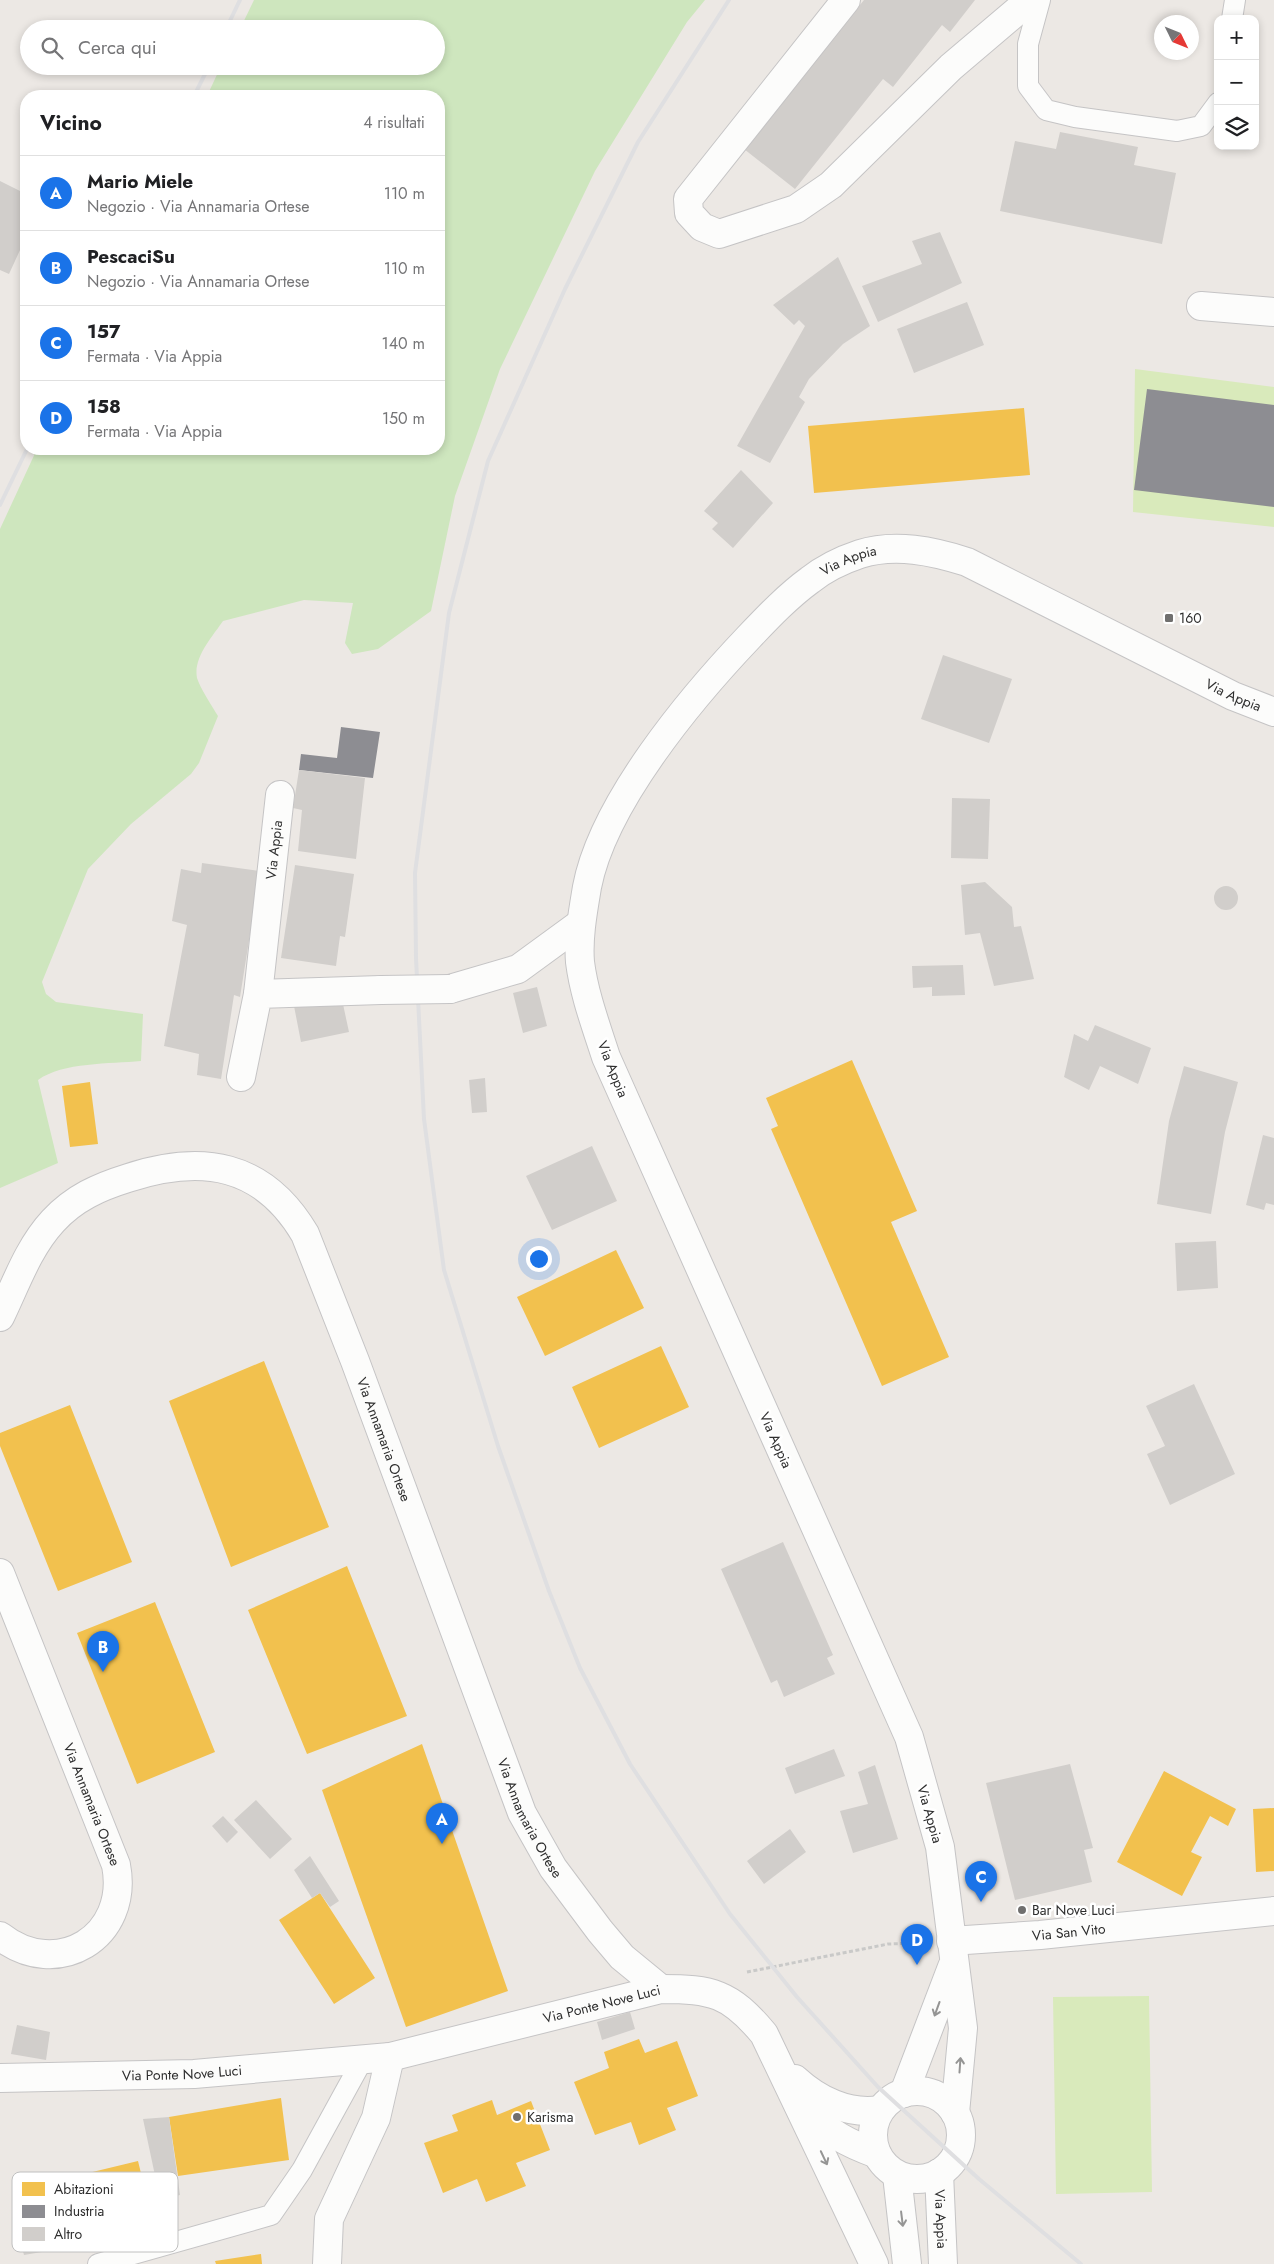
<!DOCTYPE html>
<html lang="it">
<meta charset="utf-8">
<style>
body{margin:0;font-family:Jost,sans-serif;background:#f2f2f2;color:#202124}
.controls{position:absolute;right:15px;top:15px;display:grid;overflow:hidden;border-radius:10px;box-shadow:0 2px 8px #0003}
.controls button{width:45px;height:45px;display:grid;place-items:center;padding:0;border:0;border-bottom:1px solid #e0e0e0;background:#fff;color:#202124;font:25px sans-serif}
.compass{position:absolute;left:1154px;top:15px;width:45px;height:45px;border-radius:50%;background:#fff;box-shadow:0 2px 8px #0003;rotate:133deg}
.you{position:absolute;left:538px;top:1258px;width:18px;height:18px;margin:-12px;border:4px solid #fff;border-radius:50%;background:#1a73e8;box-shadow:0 0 0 8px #1a73e833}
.badge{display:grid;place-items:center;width:32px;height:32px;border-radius:50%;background:#1a73e8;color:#fff;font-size:16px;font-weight:700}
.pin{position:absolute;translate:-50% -41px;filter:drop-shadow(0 1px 2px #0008)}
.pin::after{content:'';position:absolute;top:26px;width:18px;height:15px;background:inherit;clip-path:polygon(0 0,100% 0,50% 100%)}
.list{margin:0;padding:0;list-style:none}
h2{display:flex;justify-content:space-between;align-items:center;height:65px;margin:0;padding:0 20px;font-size:21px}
h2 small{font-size:16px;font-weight:400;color:#757577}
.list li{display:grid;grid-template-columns:32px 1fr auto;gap:15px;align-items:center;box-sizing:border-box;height:75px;padding:0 20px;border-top:1px solid #e0e0e0}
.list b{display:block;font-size:19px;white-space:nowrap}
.list p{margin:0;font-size:16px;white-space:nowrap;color:#757577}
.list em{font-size:16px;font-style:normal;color:#757577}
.icon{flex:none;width:28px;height:28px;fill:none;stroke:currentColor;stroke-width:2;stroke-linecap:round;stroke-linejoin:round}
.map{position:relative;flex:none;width:1274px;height:2264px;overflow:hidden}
.search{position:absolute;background:#fff;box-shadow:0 2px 8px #0003;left:20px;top:20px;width:425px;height:55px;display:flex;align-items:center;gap:12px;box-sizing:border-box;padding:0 18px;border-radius:28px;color:#757577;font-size:19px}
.panel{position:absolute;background:#fff;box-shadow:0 2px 8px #0003;left:20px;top:90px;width:425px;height:365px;border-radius:20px}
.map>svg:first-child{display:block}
.green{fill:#cee6be}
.pitch{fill:#d9eabb}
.homes{fill:#f2c14e}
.industry{fill:#8d8d92}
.building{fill:#d1cecb}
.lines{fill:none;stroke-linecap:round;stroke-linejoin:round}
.lane-casing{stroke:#c5c4c5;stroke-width:22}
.street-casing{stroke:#c5c4c5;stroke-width:30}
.secondary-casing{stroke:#c5c4c5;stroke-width:30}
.path{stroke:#c9c9c8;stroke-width:3;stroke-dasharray:4 2.5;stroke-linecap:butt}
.lane{stroke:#fcfcfb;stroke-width:20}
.street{stroke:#fcfcfb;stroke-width:28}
.secondary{stroke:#fcfcfb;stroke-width:28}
.rail{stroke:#dfdfe1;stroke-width:4}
.street-bridge-casing{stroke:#c5c4c5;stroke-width:30;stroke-linecap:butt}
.street-bridge{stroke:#fcfcfb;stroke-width:28}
.oneway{stroke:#959594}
.poi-dot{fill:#706f6e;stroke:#fff;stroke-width:2}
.labels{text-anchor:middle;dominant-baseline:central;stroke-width:5;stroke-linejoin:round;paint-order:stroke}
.street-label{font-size:14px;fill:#2e2e2e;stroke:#fff}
.poi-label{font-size:14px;fill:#2e2e2e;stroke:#fff;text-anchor:start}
.key{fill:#fff;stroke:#c0c0c0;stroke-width:1}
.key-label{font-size:14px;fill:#2e2e2e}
</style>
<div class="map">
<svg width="1274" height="2264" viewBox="0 0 1274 2264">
<rect width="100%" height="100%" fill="#ece8e4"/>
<!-- green -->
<path class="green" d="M254 0H705L687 22 595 171 500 369 455 496 431 611 378 649 352 654 345 643 353 603 304 600 223 621C213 636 193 657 197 678 200 688 212 706 218 716L199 763 191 774 131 824 88 869 42 982 46 994 56 1002 143 1014 141 1061C110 1064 63 1062 38 1080L58 1163 0 1188V529L37 449H439V96H207L221 66H436V29H240Z"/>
<!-- pitch -->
<path class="pitch" d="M1135 369 1274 387V527L1133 512Z
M1149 1996 1152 2192 1056 2194 1053 1997Z"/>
<!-- homes -->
<path class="homes" d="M1024 408 1030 475 814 493 808 426Z
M852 1060 917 1211 891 1222 949 1357 882 1386 771 1129 778 1126 766 1098Z
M90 1082 98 1144 70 1147 62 1086Z
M616 1250 644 1308 545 1356 517 1297Z
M661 1346 689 1407 599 1448 572 1387Z
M264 1361 329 1527 231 1567 169 1401Z
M70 1405 132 1562 58 1591 0 1446V1433Z
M347 1566 407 1716 307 1754 248 1610Z
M155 1602 215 1752 137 1784 77 1633Z
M422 1744 508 1991 406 2027 322 1790Z
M1164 1771 1236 1809 1228 1826 1210 1816 1191 1852 1202 1857 1182 1896 1117 1862Z
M1274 1808V1871L1256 1872 1253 1809Z
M320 1893 375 1978 334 2004 279 1920Z
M639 2039 645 2053 677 2041 698 2096 667 2108 676 2130 639 2145 631 2122 595 2135 574 2082 609 2068 604 2052Z
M281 2098 289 2160 178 2176 169 2117Z
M492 2100 497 2115 531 2101 550 2150 516 2163 526 2186 486 2202 477 2179 443 2193 424 2143 458 2131 452 2115Z
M138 2161 154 2226 96 2240 80 2175Z
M261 2254 262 2264H216L215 2261Z"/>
<!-- industry -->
<path class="industry" d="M1147 389 1274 405V507L1134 490Z
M341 727 380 732 373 778 299 770 301 754 337 758Z"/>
<!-- building -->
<path class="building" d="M864 0H975L950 32 942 25 893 87 883 79 795 189 744 149Z
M1060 132 1138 147 1134 165 1176 173 1162 244 1000 211 1015 141 1056 149Z
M0 181 26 194V237L9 274 0 270Z
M940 232 962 283 878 322 862 286 922 264 912 241Z
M838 257 870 326 843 344 809 379 799 397 805 402 770 463 737 446 805 326 799 320 794 325 773 305Z
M967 302 984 345 914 373 897 329Z
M741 470 773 503 733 548 712 529 718 523 704 511Z
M943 655 1012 679 989 743 921 719Z
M299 770 365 778 356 859 298 851 302 810 293 808Z
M952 798 990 799 988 859 951 858Z
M202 863 260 871 240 997 234 995 221 1079 197 1075 199 1054 164 1046 187 925 172 921 181 869 201 873Z
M295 865 354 874 345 937 340 936 336 966 281 958Z
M985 882 1012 907 1014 927 1021 926 1034 979 994 986 980 933 965 935 961 885Z
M1214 898a12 12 0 1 1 24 0a12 12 0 1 1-24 0Z
M963 965 965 995 932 996V987L913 988 912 966Z
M537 987 547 1026 523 1033 513 993Z
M341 995 349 1032 301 1042 294 1006Z
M1095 1025 1151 1048 1138 1084 1100 1066 1089 1090 1064 1077 1074 1034 1088 1041Z
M1184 1066 1238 1082 1225 1132 1211 1214 1157 1204 1169 1121Z
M485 1078 487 1112 472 1113 469 1080Z
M1263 1135 1274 1138V1205L1266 1203 1264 1210 1246 1205Z
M592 1146 617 1201 552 1230 526 1176Z
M1216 1241 1218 1288 1177 1291 1175 1243Z
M1194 1384 1235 1474 1170 1505 1147 1454 1165 1446 1146 1406Z
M783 1542 833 1655 827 1658 835 1674 784 1697 777 1680 771 1683 721 1569Z
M834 1749 845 1776 795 1794 785 1768Z
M1070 1764 1093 1848 1084 1850 1092 1882 1015 1900 986 1783Z
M875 1765 898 1839 853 1853 840 1811 868 1804 858 1772Z
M256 1800 292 1839 270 1859 234 1820Z
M223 1816 238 1832 227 1843 212 1826Z
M790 1829 806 1852 764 1884 747 1861Z
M310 1856 339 1901 330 1907 320 1893 312 1898 294 1870Z
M630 2012 635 2029 602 2040 597 2022Z
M17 2025 50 2032 46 2060 11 2054Z
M169 2117 180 2195 160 2199 143 2119Z
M57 2190 65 2248 24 2255 16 2226 37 2217 31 2195Z"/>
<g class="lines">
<defs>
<path id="lane" d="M1040 0 1028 44V86L1046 110 1075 117 1177 131 1201 126 1218 103
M1232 19 1235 0
M98 2264 271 2215 302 2170 363 2059"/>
<g id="street">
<path d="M846 0 688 199 689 213 702 227 719 234 796 209 831 185 951 67 1030 0"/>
<path d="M1201 306 1274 312"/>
<path d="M450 989 518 969 581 923"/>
<path id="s1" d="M258 994 280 795"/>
<path d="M241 1077 258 994 381 990"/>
<path id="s2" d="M0 1317C16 1284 28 1248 53 1221 74 1198 99 1187 128 1178 202 1154 263 1163 305 1234L355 1361 522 1813 553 1868 600 1931 622 1957 661 1989"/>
<path id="s3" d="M0 1573 116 1865C130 1937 57 1981 0 1936"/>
<path id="s4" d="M951 1941 1040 1935 1274 1911"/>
<path id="s5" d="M0 2078 194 2074 390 2057 661 1989C712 1989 730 1993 764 2034L874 2264"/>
<path d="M795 2079C818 2100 848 2115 880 2110"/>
<path d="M809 2110C826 2133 850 2144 877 2154"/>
<path d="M327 2264 329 2219 376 2118 390 2057"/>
</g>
<g id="secondary">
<circle cx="917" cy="2135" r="44"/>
<path d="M904 2093 952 1967"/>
<path id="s6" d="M955 2113 963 2028 940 1847 909 1737 606 1057C596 1026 584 994 580 962 578 938 583 911 587 887 603 803 691 698 749 637 768 617 788 596 810 580 825 568 842 560 860 554 895 543 933 551 967 562L1233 696 1274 712"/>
<path id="s7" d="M939 2173 943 2264"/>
<path d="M897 2175 907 2264"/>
</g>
</defs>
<!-- lane casing -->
<use href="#lane" class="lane-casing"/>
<!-- street casing -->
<use href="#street" class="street-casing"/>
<!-- secondary casing -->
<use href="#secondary" class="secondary-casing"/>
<!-- path -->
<path class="path" d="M747 1972 888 1944 920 1943"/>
<!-- lane -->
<use href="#lane" class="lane"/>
<!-- street -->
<use href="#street" class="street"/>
<!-- secondary -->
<use href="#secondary" class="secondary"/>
<!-- rail -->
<path class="rail" d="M729 0 638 142 565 289 488 461 449 613 415 873 416 958 424 1119 444 1270 498 1446 549 1591 580 1668 630 1764 730 1914 797 1997 878 2087 979 2179 1081 2264
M226 29 240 0
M194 96 209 66
M0 505 27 449"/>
<defs>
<path id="street-bridge" d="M381 990 450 989"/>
</defs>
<!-- street-bridge casing -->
<use href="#street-bridge" class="street-bridge-casing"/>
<!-- street-bridge -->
<use href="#street-bridge" class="street-bridge"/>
</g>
<!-- one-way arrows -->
<defs><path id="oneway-shaft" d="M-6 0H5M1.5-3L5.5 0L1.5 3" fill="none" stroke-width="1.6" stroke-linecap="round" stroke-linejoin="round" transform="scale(1.25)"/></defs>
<g class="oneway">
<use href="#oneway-shaft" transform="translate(937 2009) rotate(110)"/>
<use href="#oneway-shaft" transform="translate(960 2065) rotate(-86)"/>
<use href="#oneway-shaft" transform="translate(824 2158) rotate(65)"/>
<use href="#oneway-shaft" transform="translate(902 2219) rotate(83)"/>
</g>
<!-- markers -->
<g class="poi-dot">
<rect x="1164" y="613" width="10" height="10" rx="2.5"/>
<circle cx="1022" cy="1910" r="5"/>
<circle cx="517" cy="2117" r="5"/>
</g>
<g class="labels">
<!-- street labels -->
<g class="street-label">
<text stroke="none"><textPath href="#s6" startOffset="1729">Via Appia</textPath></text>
<text stroke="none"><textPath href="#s6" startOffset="2149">Via Appia</textPath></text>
<text stroke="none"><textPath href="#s1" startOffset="145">Via Appia</textPath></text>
<text transform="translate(613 1069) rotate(68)">Via Appia</text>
<text stroke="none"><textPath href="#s2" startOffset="622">Via Annamaria Ortese</textPath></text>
<text transform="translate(776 1440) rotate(66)">Via Appia</text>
<text stroke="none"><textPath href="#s3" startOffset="249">Via Annamaria Ortese</textPath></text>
<text transform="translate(930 1814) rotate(74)">Via Appia</text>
<text stroke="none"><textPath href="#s2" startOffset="1028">Via Annamaria Ortese</textPath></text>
<text stroke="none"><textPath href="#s4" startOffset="118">Via San Vito</textPath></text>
<text stroke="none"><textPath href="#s5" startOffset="609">Via Ponte Nove Luci</textPath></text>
<text stroke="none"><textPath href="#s5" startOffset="182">Via Ponte Nove Luci</textPath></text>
<text stroke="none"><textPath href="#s7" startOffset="46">Via Appia</textPath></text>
</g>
<!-- poi labels -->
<g class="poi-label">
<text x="1179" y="618">160</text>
<text x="1032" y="1910">Bar Nove Luci</text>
<text x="527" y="2117">Karisma</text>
</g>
</g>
<!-- legend -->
<rect x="12" y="2172" width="166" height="80" rx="8" class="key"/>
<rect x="22" y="2182" width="23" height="14" fill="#f2c14e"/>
<rect x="22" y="2205" width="23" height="13" fill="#8d8d92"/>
<rect x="22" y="2227" width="23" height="14" fill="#d1cecb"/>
<g class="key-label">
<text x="54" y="2194">Abitazioni</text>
<text x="54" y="2216">Industria</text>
<text x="54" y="2239">Altro</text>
</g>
</svg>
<div class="controls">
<button>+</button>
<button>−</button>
<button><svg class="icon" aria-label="layers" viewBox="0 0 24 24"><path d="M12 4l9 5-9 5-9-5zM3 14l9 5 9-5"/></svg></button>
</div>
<svg class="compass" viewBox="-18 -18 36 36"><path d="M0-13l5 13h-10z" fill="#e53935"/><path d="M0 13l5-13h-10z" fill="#757577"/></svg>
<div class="you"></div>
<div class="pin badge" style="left:442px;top:1844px">A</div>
<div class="pin badge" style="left:103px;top:1672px">B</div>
<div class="pin badge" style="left:981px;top:1902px">C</div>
<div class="pin badge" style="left:917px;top:1965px">D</div>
<div class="search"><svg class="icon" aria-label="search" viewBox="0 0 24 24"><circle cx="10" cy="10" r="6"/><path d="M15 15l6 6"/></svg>Cerca qui</div>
<section class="panel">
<h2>Vicino<small>4 risultati</small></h2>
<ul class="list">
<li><span class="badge">A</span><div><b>Mario Miele</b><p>Negozio · Via Annamaria Ortese</p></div><em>110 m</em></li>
<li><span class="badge">B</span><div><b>PescaciSu</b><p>Negozio · Via Annamaria Ortese</p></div><em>110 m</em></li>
<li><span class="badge">C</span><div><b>157</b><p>Fermata · Via Appia</p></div><em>140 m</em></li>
<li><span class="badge">D</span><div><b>158</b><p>Fermata · Via Appia</p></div><em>150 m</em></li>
</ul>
</section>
</div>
